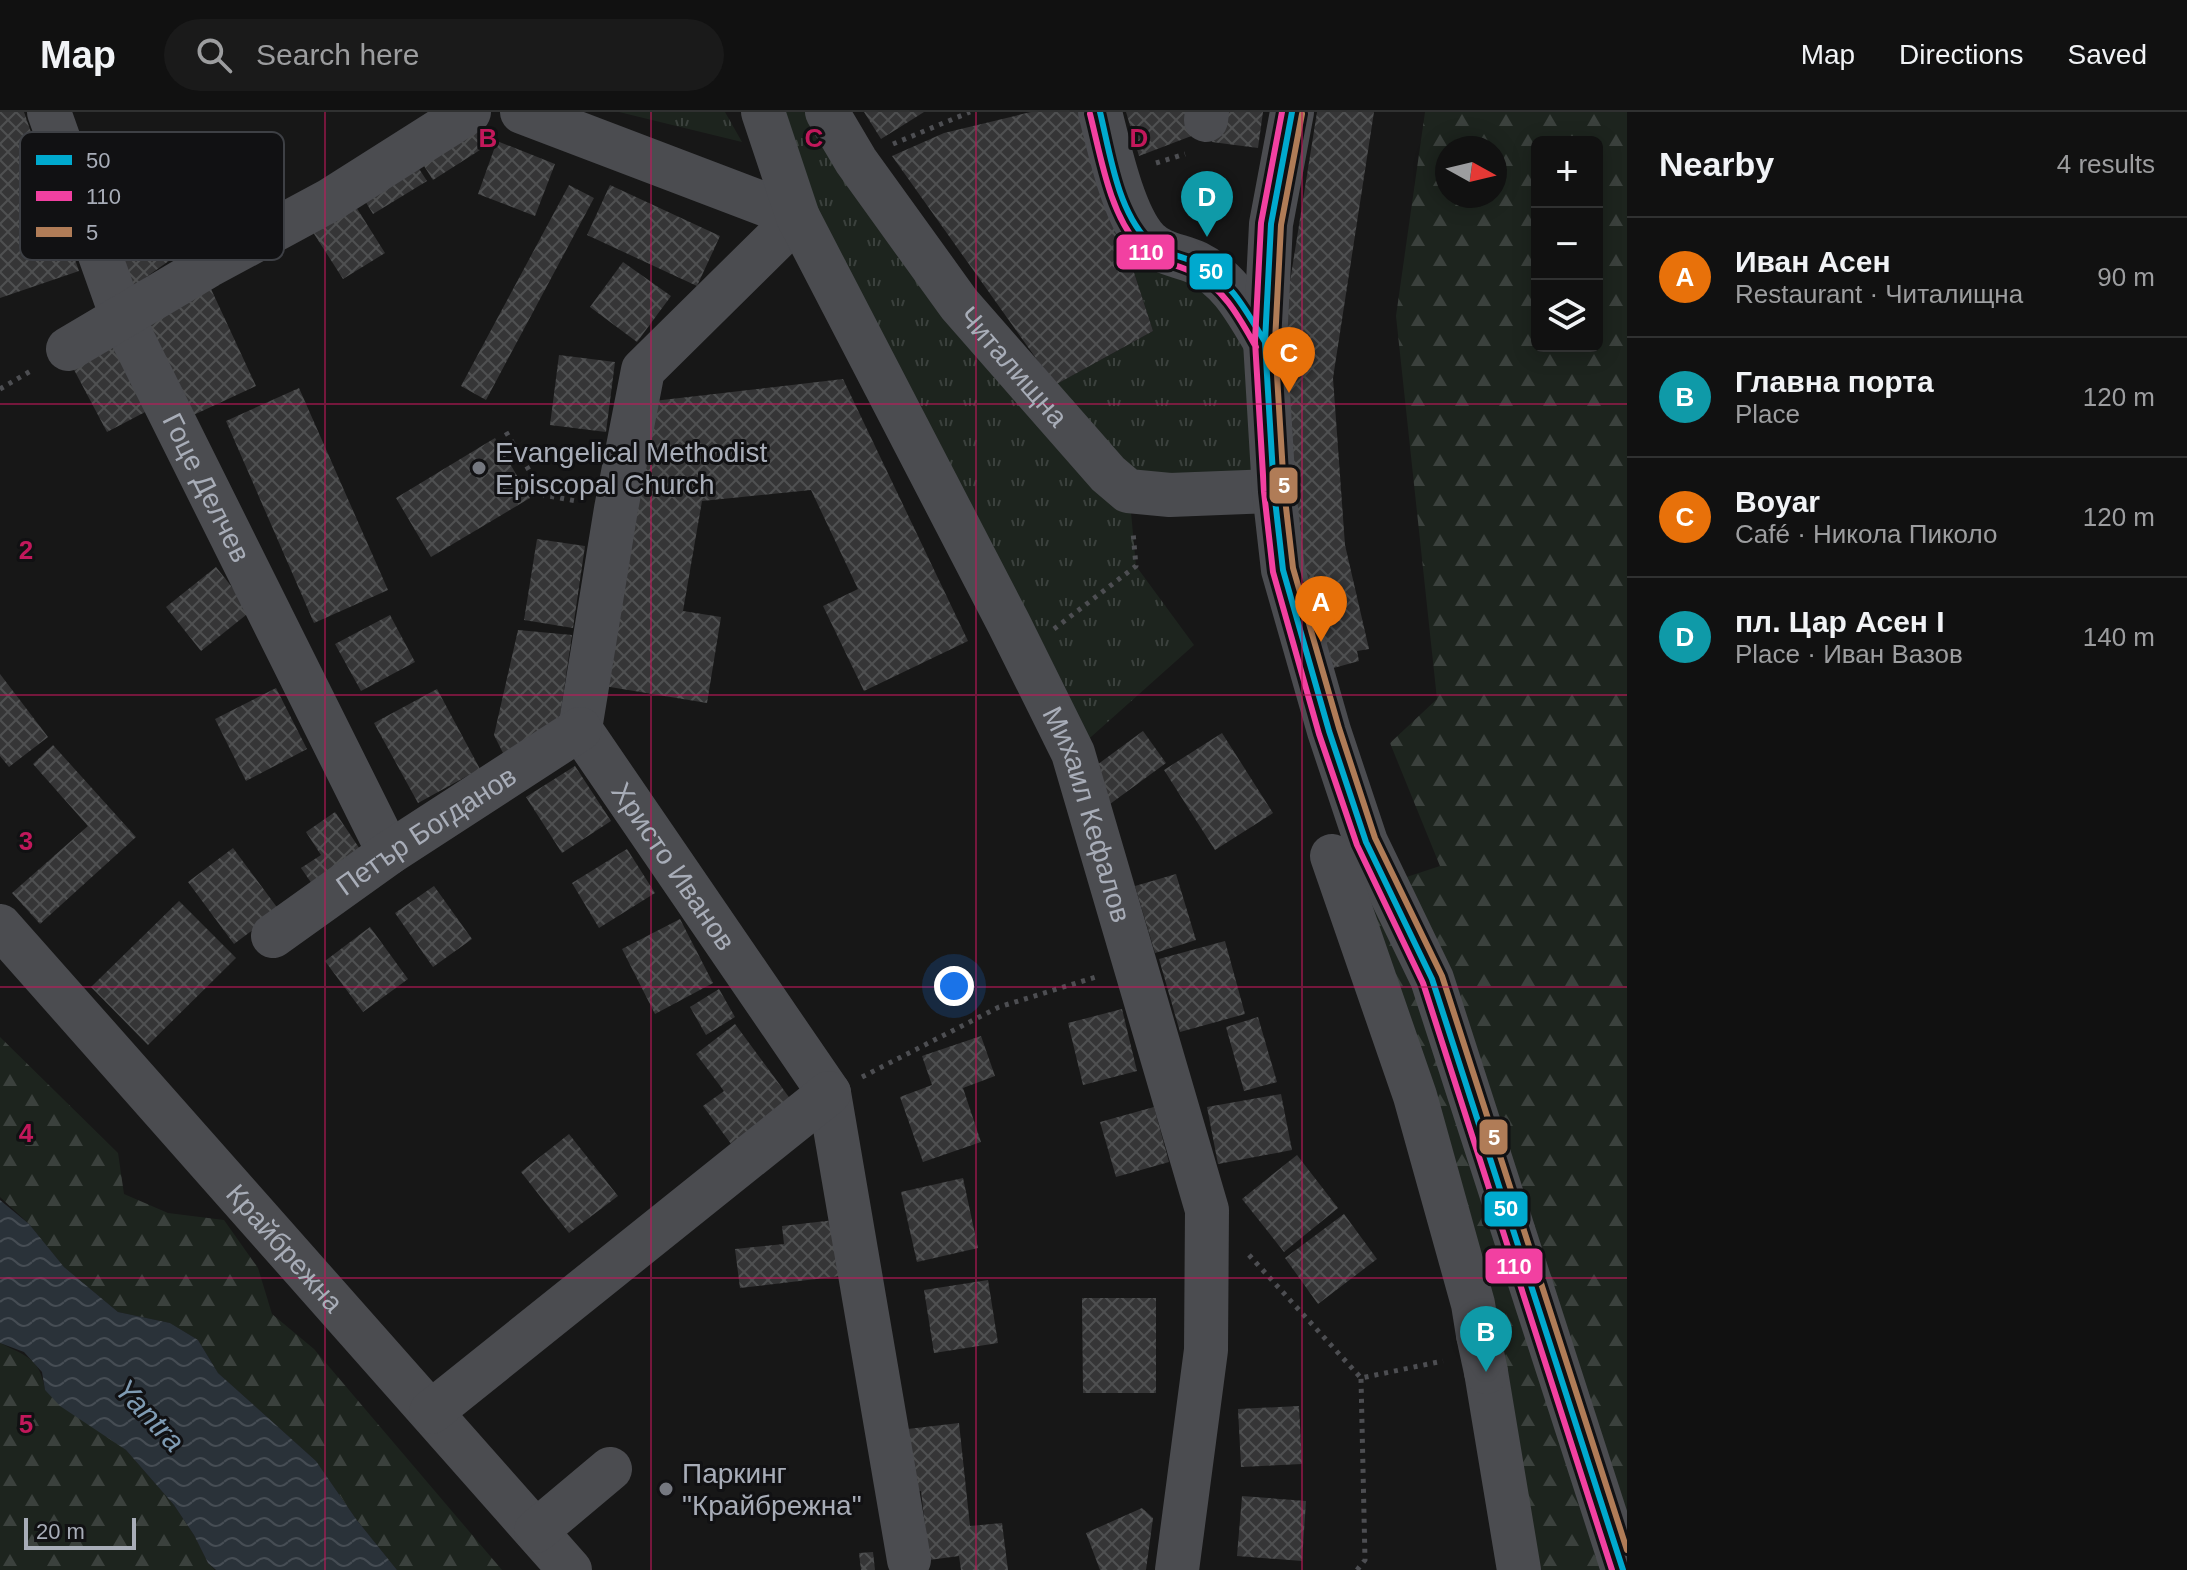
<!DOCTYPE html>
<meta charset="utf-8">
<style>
body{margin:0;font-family:Arial,sans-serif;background:#1a1a1a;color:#f1f3f6}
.controls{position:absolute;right:24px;top:24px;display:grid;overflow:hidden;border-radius:12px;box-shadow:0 4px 20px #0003}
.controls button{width:72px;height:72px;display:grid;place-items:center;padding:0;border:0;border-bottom:2px solid #303131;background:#111;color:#f1f3f6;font:40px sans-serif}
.compass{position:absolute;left:1435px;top:24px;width:72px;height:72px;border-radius:50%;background:#111;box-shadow:0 4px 20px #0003;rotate:98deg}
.scale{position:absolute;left:24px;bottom:20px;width:112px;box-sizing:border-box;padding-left:8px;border:4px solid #a8adb8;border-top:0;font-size:22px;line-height:28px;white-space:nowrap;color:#a8adb8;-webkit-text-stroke:6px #111113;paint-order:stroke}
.you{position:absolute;left:954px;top:874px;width:28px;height:28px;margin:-20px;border:6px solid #fff;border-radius:50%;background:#1a73e8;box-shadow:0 0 0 12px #1a73e833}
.badge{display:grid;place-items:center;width:52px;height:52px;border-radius:50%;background:#ea580c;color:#fff;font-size:26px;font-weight:700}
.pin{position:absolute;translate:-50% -66px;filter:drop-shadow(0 2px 4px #0008)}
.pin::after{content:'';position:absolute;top:42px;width:28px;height:24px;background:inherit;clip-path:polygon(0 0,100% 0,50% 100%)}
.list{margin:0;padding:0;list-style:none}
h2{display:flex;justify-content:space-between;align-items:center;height:104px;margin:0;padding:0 32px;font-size:34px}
h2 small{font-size:26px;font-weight:400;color:#9c9d9f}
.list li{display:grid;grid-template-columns:52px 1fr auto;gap:24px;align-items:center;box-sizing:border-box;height:120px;padding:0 32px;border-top:2px solid #303131}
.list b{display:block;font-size:30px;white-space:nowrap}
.list p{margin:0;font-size:26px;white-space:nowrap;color:#9c9d9f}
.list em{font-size:26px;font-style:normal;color:#9c9d9f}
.icon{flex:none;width:44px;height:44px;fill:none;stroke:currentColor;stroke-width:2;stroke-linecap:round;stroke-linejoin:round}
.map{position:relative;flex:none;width:1627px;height:1458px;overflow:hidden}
header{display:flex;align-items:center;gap:48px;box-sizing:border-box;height:112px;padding:0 40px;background:#111;border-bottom:2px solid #303131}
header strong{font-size:38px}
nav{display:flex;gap:44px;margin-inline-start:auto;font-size:28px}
.search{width:560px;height:72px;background:#1a1a1a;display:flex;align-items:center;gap:20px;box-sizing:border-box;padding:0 28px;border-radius:44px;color:#9c9d9f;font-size:30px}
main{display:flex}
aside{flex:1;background:#111}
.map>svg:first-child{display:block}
.grass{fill:url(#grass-tufts)}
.forest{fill:url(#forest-firs);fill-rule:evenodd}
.water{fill:url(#water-waves)}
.building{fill:url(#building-cross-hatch)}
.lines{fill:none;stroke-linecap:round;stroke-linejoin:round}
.path{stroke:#4d4e52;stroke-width:5;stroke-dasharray:4 6;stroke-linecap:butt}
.minor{stroke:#4b4c50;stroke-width:44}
.minor-bridge{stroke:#4b4c50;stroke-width:44}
.bus-1-casing{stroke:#111113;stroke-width:12}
.bus-2-casing{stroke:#111113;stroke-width:12}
.bus-3-casing{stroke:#111113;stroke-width:12}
.bus-1{stroke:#00a9ce;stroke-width:6}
.bus-2{stroke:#f240a1;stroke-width:6}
.bus-3{stroke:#b07c57;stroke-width:6}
.grid{fill:none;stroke:#c2185b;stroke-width:2;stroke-opacity:0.55}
.poi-dot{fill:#757880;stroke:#111113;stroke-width:3}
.labels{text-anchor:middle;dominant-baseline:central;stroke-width:6;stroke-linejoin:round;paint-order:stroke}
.street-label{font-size:28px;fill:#a8adb8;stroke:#111113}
.poi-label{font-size:28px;fill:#a8adb8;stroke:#111113;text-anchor:start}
.water-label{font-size:30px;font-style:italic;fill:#7f9bb3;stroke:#111113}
.key{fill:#111113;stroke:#3e4045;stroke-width:2}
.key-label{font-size:22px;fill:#a8adb8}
.grid-label{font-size:26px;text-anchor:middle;font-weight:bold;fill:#c2185b;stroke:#111113;stroke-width:6;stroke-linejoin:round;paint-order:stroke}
.line-badge{stroke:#111113;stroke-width:3}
.badge-label{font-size:22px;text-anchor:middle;font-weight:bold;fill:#fff}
</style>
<header>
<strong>Map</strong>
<div class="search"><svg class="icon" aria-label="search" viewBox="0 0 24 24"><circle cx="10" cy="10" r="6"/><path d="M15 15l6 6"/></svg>Search here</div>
<nav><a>Map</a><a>Directions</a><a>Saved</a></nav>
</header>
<main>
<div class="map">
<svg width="1627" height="1458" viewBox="0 0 1627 1458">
<defs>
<pattern id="grass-tufts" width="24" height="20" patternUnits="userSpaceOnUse" patternTransform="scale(2)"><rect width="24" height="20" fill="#1d241e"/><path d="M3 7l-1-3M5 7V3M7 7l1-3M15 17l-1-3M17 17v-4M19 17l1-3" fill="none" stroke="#3b413d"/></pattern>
<pattern id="forest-firs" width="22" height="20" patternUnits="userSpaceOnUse" patternTransform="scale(2)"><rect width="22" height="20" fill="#1d241e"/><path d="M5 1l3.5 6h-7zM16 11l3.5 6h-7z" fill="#3b413d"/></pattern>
<pattern id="water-waves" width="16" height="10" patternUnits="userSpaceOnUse" patternTransform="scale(2)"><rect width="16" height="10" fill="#2a3239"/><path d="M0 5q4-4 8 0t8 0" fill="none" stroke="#464d54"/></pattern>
<pattern id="building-cross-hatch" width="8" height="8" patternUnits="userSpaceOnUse" patternTransform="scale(2)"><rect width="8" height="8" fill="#353536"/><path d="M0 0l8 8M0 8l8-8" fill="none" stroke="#4f5051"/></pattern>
</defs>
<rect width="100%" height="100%" fill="#171717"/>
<!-- grass -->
<path class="grass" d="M619 0H725L742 30Z
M763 0H827L1055 273 1153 219 1120 116 1232 176 1274 379H1129L1136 454 1194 533 1073 641Z"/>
<!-- forest -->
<path class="forest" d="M1425 0H1627V1458H1515L1466 1202 1346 785 1440 754 1390 631 1437 587 1396 204ZM1537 30H1597V234H1537ZM1447 36H1495V84H1447Z
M0 925 118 1041 124 1082 168 1101 224 1108 258 1156 272 1202 314 1237 502 1458H397L356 1407 316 1349 218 1261 198 1228 170 1211 118 1200 64 1155 29 1112 0 1085Z
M0 1231C26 1244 40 1246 45 1278L126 1338 174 1393 194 1423 208 1451 215 1458H0Z"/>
<!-- water -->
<path class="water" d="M0 1088 29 1112 64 1155 118 1200 170 1211 198 1228 218 1261 316 1349 356 1407 397 1458H216L208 1451 194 1423 174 1393 126 1338 60 1294 45 1278 42 1260 24 1240 0 1231Z"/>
<!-- building -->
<path class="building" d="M0 0H24L79 159 0 186Z
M864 0H924L881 27Z
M1031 0H1082L1153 219 1055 273 892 44 944 21Z
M1126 0H1195L1194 23 1139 44Z
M1216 0H1263L1258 36 1212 30Z
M1317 0H1374L1333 266 1345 433 1369 537 1357 539 1359 549 1330 557 1312 549 1275 264Z
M479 5 494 29 433 68 417 43Z
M497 29 555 52 535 104 478 82Z
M147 38 187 136 131 176 83 45Z
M412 46 427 69 373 102 359 79Z
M569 73 594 86 486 288 461 274Z
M610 73 720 124 697 174 587 123Z
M351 87 385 141 343 167 309 114Z
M623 150 671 184 637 230 590 195Z
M211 177 256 274 187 306 142 209Z
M113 231 149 298 107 320 72 254Z
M559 243 615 250 606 320 550 313Z
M843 267 968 529 864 579 823 494 858 477 811 378 702 389 683 499 721 505 707 591 598 573 645 290Z
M299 276 388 478 314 511 226 309Z
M495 326 530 386 431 445 396 386Z
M537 427 585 434 573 516 524 508Z
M216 455 251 499 201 539 166 495Z
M390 503 415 550 361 579 335 532Z
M518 518 572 523 559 611 509 653 494 623Z
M0 562 48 625 9 655 0 644Z
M276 576 307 637 246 669 215 607Z
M437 577 480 657 418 691 374 611Z
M1143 619 1166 651 1110 692 1086 661Z
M1222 621 1273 701 1215 738 1164 658Z
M53 633 136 725 40 812 12 781 88 714 33 652Z
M575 654 611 709 562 741 526 685Z
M335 700 368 749 319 782 301 756 321 743 306 720Z
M233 736 279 798 234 832 188 770Z
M627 737 655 781 599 816 572 771Z
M1176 762 1196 828 1155 841 1135 774Z
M434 774 472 827 433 855 395 801Z
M179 789 236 846 148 933 91 875Z
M680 807 713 871 655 902 622 837Z
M370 815 408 867 363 900 325 849Z
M1225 829 1245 902 1180 920 1159 847Z
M719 877 735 905 706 923 690 895Z
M1122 897 1137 959 1083 973 1068 911Z
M1258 905 1277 970 1244 979 1226 915Z
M735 912 797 996 737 1040 703 994 724 979 696 942Z
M981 924 995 964 963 976 981 1030 923 1050 900 985 932 973 922 944Z
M1281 982 1292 1038 1218 1052 1207 995Z
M1154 995 1169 1050 1116 1065 1100 1010Z
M569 1022 618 1084 569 1121 521 1060Z
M1297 1043 1338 1096 1284 1140 1242 1087Z
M963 1066 978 1136 917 1150 901 1080Z
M1344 1102 1377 1147 1318 1192 1285 1146Z
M835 1108 841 1164 740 1176 735 1137 784 1132 782 1114Z
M988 1168 998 1231 934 1241 924 1178Z
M1082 1186H1156V1281H1083Z
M1299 1294 1302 1352 1241 1355 1238 1297Z
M959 1311 970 1414 1002 1411 1008 1458H961L959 1444 929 1448 921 1379 906 1381 899 1318Z
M1242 1384 1306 1389 1302 1449 1237 1444Z
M1142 1396 1153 1406 1146 1458H1100L1086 1421Z
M873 1440 875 1458H861L859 1441Z"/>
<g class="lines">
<!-- path -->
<path class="path" d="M893 32 970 0
M1156 51 1185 42
M0 277 34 257
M506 320 544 383 576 389
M1054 517 1136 454 1133 420
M862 965 999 895 1099 864
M1249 1143 1361 1266 1443 1249
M1357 1458 1365 1448 1361 1266"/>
<!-- minor -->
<g class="minor">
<path id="s1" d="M49 0 122 205 389 741"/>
<path id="s2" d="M522 0 798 105 643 258 616 397 580 617 829 981 909 1448"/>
<path id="s3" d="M763 0 798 105 1009 512 1073 641 1207 1098 1206 1238 1177 1458"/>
<path id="s4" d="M827 0 856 49 959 192 1108 362 1128 379 1170 383 1274 379"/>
<path d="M1100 0C1109 35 1123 102 1147 128 1162 143 1180 143 1197 151 1231 168 1246 199 1265 230"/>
<path d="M1292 0 1271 112 1265 230 1274 379 1283 458 1329 619 1366 730 1432 867 1623 1458"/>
<path d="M1206 8 1207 0"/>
<path d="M68 237 208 154 330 88 469 0"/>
<path d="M1332 744 1415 984 1473 1192 1478 1223"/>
<path id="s5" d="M0 814 570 1458"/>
<path id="s6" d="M273 824 389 741 580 617"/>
<path d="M1486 1260 1519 1458"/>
<path d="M431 1300 829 981"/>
<path d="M536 1419 610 1357"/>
</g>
<!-- minor-bridge -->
<path class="minor-bridge" d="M1478 1223 1486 1260"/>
<defs>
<path id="bus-1" d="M1100 0C1110 41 1117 96 1147 128 1160 142 1180 143 1197 151 1230 167 1247 200 1265 230
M1292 0 1271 112 1265 230 1274 379 1283 458 1329 619 1366 730 1432 867 1623 1458"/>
<path id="bus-2" d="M1282 0 1261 111 1255 229 1264 380 1273 460 1319 622 1357 733 1423 871 1612 1458
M1090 2C1101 45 1109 100 1139 134 1154 151 1176 151 1194 161 1224 176 1240 207 1256 235"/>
<path id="bus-3" d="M1302 2 1281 113 1275 230 1284 378 1293 456 1339 616 1375 726 1442 864 1627 1438"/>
</defs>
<!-- bus-1 casing -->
<use href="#bus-1" class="bus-1-casing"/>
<!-- bus-2 casing -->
<use href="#bus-2" class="bus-2-casing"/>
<!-- bus-3 casing -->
<use href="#bus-3" class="bus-3-casing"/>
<!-- bus-1 -->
<use href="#bus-1" class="bus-1"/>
<!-- bus-2 -->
<use href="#bus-2" class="bus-2"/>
<!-- bus-3 -->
<use href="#bus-3" class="bus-3"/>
</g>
<!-- grid -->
<path class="grid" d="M325 0V1458M651 0V1458M976 0V1458M1302 0V1458M0 292H1627M0 583H1627M0 875H1627M0 1166H1627"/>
<!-- markers -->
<g class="poi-dot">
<circle cx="479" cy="356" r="8"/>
<circle cx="666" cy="1377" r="8"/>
</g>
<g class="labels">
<!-- street labels -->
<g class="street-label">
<text stroke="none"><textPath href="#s4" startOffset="316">Читалищна</textPath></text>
<text stroke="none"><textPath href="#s1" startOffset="408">Гоце Делчев</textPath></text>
<text stroke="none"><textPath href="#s3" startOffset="776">Михаил Кефалов</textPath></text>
<text stroke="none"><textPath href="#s6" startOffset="186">Петър Богданов</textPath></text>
<text stroke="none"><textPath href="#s2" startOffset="1044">Христо Иванов</textPath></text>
<text stroke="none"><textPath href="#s5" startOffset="430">Крайбрежна</textPath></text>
</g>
<!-- poi labels -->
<g class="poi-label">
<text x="495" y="340">Evangelical Methodist<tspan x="495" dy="32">Episcopal Church</tspan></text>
<text x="682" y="1361">Паркинг<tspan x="682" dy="32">"Крайбрежна"</tspan></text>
</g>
<!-- water labels -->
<g class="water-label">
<text transform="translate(150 1303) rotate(47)">Yantra</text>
</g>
</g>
<!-- legend -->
<rect x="20" y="20" width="264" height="128" rx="12" class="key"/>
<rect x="36" y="43" width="36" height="10" fill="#00a9ce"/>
<rect x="36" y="79" width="36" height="10" fill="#f240a1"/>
<rect x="36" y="115" width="36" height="10" fill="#b07c57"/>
<g class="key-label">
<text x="86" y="56">50</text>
<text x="86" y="92">110</text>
<text x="86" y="128">5</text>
</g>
<g class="grid-label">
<text x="488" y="35">B</text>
<text x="814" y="35">C</text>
<text x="1139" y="35">D</text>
<text x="26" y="447">2</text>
<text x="26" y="738">3</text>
<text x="26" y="1030">4</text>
<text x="26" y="1321">5</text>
</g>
<g class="line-badge">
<rect x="1115" y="121" width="61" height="38" rx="8" fill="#f240a1"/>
<rect x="1188" y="140" width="46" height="39" rx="8" fill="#00a9ce"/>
<rect x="1268" y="354" width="31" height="39" rx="8" fill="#b07c57"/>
<rect x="1478" y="1006" width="31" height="38" rx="8" fill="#b07c57"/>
<rect x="1483" y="1078" width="46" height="38" rx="8" fill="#00a9ce"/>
<rect x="1484" y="1135" width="60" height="38" rx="8" fill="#f240a1"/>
</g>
<g class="badge-label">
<text x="1146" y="148">110</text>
<text x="1211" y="167">50</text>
<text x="1284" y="381">5</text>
<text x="1494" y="1033">5</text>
<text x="1506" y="1104">50</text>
<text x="1514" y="1162">110</text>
</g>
</svg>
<div class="controls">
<button>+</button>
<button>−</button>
<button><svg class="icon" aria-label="layers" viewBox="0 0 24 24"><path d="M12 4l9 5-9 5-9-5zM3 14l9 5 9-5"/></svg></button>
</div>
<svg class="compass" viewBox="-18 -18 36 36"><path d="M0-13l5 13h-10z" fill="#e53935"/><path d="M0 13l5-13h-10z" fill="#9c9d9f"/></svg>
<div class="scale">20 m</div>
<div class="you"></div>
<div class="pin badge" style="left:1321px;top:530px;background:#e8710a">A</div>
<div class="pin badge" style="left:1486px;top:1260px;background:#0f9aa8">B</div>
<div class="pin badge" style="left:1289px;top:281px;background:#e8710a">C</div>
<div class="pin badge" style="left:1207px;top:125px;background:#0f9aa8">D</div>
</div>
<aside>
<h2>Nearby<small>4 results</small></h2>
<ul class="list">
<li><span class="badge" style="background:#e8710a">A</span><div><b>Иван Асен</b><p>Restaurant · Читалищна</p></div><em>90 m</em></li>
<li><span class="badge" style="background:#0f9aa8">B</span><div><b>Главна порта</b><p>Place</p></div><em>120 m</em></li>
<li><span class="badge" style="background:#e8710a">C</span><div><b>Boyar</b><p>Café · Никола Пиколо</p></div><em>120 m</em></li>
<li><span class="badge" style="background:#0f9aa8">D</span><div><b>пл. Цар Асен I</b><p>Place · Иван Вазов</p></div><em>140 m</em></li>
</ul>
</aside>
</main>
